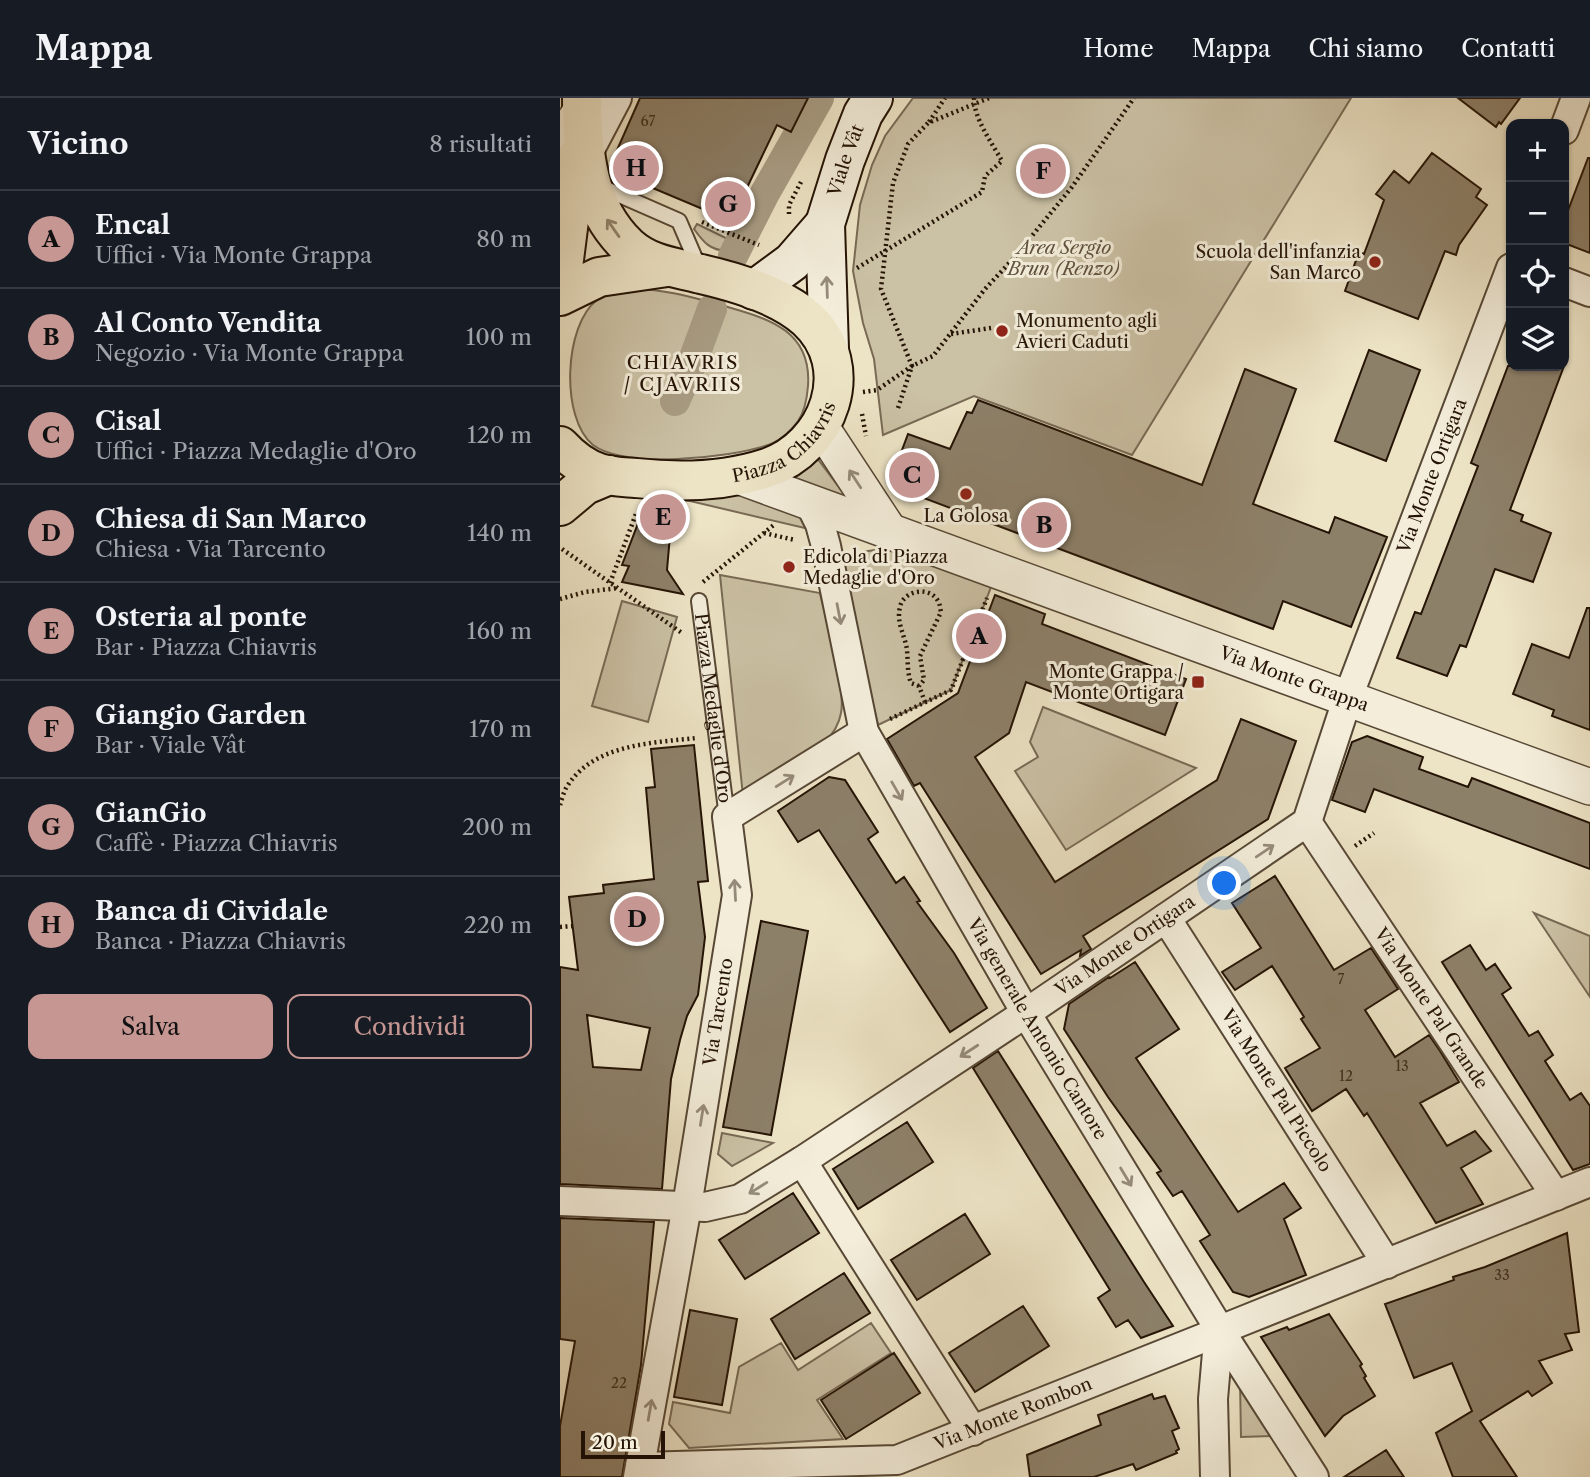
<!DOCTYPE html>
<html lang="it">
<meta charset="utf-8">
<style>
body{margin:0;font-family:"Libre Caslon Text",serif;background:#242831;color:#f1f3f6}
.controls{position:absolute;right:21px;top:21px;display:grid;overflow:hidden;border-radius:14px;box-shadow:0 2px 5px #0004}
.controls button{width:63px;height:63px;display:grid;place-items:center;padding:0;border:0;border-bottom:2px solid #363941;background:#171b24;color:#f1f3f6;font:35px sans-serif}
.scale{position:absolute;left:21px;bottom:18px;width:84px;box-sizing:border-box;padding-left:7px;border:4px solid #251405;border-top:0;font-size:19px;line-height:24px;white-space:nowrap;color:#251405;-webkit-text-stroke:5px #f3edda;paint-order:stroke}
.you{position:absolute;left:665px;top:786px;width:24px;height:24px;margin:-18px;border:5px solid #fff;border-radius:50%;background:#1a73e8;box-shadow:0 0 0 10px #1a73e833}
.badge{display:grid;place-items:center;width:46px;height:46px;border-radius:50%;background:#c59692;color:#111;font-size:23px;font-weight:700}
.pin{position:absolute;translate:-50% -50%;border:4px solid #fff;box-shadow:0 2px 7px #0006}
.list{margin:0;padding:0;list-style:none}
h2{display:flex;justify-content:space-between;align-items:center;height:91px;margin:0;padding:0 28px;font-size:30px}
h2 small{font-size:23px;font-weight:400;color:#9ea1a6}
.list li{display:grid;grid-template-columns:46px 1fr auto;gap:21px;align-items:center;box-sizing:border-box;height:98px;padding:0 28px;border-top:2px solid #363941}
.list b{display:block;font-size:26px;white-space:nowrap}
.list p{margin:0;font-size:23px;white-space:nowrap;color:#9ea1a6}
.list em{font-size:23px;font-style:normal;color:#9ea1a6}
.actions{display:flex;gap:14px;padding:21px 28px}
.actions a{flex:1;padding:16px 0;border:2px solid #c59692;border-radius:14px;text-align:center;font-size:24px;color:#c59692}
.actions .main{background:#c59692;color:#111}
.icon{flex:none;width:38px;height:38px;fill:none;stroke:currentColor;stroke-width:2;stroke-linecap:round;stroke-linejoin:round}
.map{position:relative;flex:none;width:1030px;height:1379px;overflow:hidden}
header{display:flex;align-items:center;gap:42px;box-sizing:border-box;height:98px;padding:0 35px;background:#171b24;border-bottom:2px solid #363941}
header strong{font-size:33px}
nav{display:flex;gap:38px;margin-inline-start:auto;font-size:24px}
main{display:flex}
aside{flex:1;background:#171b24}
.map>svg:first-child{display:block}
.green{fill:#cbc1a5;stroke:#786a55;stroke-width:2}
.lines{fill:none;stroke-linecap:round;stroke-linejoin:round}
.canal{stroke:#a99d84;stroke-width:30}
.building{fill:#8d8069;stroke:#251405;stroke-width:2;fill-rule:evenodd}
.service-casing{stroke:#574835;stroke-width:18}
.minor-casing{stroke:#574835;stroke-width:32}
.tertiary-casing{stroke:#574835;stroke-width:38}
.secondary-casing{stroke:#251405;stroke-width:42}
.primary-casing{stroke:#251405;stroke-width:42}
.path{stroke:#251405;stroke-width:4.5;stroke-dasharray:2 3.5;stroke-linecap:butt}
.service{stroke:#f3edda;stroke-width:14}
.minor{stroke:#f3edda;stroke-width:28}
.tertiary{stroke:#f3edda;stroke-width:35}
.secondary{stroke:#f3edda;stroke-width:38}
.primary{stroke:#ede4c6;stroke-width:38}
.oneway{stroke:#93866f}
.oneway2{stroke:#968b7a}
.poi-dot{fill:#8f2418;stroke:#f3edda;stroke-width:2.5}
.labels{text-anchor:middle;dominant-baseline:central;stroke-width:6;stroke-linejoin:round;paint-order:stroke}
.number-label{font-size:14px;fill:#3f2f1e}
.street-label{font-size:18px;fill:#251405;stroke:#f3edda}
.park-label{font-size:18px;font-style:italic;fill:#5f513d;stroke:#f3edda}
.poi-label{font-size:18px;fill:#251405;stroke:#f3edda;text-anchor:end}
.neighbourhood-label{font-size:19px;letter-spacing:2px;fill:#251405;stroke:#f3edda}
</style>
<header>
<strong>Mappa</strong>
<nav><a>Home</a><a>Mappa</a><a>Chi siamo</a><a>Contatti</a></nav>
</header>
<main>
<aside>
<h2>Vicino<small>8 risultati</small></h2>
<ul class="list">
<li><span class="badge">A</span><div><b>Encal</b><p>Uffici · Via Monte Grappa</p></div><em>80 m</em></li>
<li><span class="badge">B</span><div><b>Al Conto Vendita</b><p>Negozio · Via Monte Grappa</p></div><em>100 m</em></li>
<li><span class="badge">C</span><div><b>Cisal</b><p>Uffici · Piazza Medaglie d'Oro</p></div><em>120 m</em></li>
<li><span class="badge">D</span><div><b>Chiesa di San Marco</b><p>Chiesa · Via Tarcento</p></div><em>140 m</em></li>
<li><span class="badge">E</span><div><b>Osteria al ponte</b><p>Bar · Piazza Chiavris</p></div><em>160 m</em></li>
<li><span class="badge">F</span><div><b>Giangio Garden</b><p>Bar · Viale Vât</p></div><em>170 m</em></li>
<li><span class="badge">G</span><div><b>GianGio</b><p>Caffè · Piazza Chiavris</p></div><em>200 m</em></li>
<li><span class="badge">H</span><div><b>Banca di Cividale</b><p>Banca · Piazza Chiavris</p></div><em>220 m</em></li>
</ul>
<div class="actions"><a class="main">Salva</a><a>Condividi</a></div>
</aside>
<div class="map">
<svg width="1030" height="1379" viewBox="0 0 1030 1379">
<rect width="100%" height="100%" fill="#ede4c6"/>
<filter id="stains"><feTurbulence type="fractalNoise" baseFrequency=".00286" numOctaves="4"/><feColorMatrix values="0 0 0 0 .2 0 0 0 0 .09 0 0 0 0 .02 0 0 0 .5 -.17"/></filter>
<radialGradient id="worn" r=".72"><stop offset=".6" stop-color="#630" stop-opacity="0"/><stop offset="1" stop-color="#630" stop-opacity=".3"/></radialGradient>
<!-- green -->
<path class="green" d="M353 0H791L572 357 414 298 323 337 314 261 303 225 293 173 300 107 312 67 325 38Z
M137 126 172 143 167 153C150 152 144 145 134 131Z
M73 191C104 191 131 199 161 207 205 220 252 230 248 288 247 301 245 313 238 323 230 334 219 344 205 348 167 360 66 371 33 347 0 320 4 227 37 202 47 194 61 193 73 191Z
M254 356 299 416 218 383Z
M183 393 236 409 249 431 113 399Z
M315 452H331L431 489 391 592 318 627 282 475C287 457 298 454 315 452Z
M160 477 260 495C266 522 286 590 281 615 279 626 273 636 265 644L183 698Z
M62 503 117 519 88 624 32 608Z
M483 609 636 670 506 752 455 673 478 659 470 644Z
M974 815 1030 838V899Z
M162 1035 213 1045 172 1068 158 1056Z
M311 1225 331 1255 257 1302 283 1341 129 1350 109 1326 113 1304 170 1315 179 1269 221 1245 238 1272Z
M680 1283 716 1338 681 1339Z"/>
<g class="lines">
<!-- canal -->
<path class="canal" d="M173 158 205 95 259 0
M115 303 132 265 152 211"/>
</g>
<!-- building -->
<path class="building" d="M80 0H248L231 34 217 27 171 123 50 72V68Z
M898 0H960L941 26 939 24 936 29Z
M461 73a22 22 0 1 1 44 0a22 22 0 1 1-44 0Z
M872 55 921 91 916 99 927 107 899 147 896 157 885 153 858 221 785 193 799 154 804 156 824 102 816 96 834 73 849 85Z
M1028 60H1030V155L1004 145V123Z
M809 252 860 272 826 363 775 343Z
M948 268H1004L950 412 963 417 961 423 991 435 973 484 935 471 906 549 900 547 887 578 837 560 855 514 861 516 918 368 911 365Z
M685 271 736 291 693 406 769 435 775 419 827 439 791 529 723 503 713 531 329 387 348 336 390 351 407 314 412 315 418 302 642 387Z
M84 410 112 414 107 472 123 496 62 484 69 468 62 467Z
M435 497 485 516 482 526 626 581 605 637 466 584 449 635 415 659 495 784 657 682 681 621 736 643 708 721 523 838 531 851 520 858 521 852 481 876 360 685 354 688 327 641 398 595Z
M1027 510H1030V632L992 618 994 612 953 596 972 546 1009 560Z
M807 638 863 659 859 671 908 689 912 680 1030 725V771L814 691 805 714 772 702 792 644Z
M134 647 148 783 138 784 145 839 138 897 127 918 120 942 111 981 102 1091 0 1086V869L18 872 9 799 44 795 43 787 94 781 86 690 95 689 91 651ZM27 917 90 930 81 972 33 969Z
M269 679 285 682 318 734 308 741 336 785 344 779 360 803 357 804 394 855 427 910 390 934 259 732 238 744 218 713Z
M715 778 774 872 811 850 838 891 805 912 835 959 869 937 880 953 899 984 860 1005 887 1048 915 1033 931 1053 901 1070 923 1106 876 1125 807 1015 804 1018 786 991 752 1013 738 991 725 970 760 950 741 921 744 919 712 868 675 892 662 874 701 850 672 805Z
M201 823 248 833 211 1037 163 1029Z
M910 847 926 872 935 866 951 890 942 896 969 938 978 933 993 957 985 963 1010 1002 1021 995 1030 1008V1066L1013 1072 882 864Z
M575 864 619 931 576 960 678 1114 724 1085 741 1110 724 1121 746 1177 689 1199 673 1194 640 1143 650 1137 622 1093 613 1098 597 1075 601 1073 548 999 504 931 509 906 549 879 550 880Z
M438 953 584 1184 613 1228 581 1240 568 1222 556 1229 538 1200 550 1192 413 970Z
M347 1024 373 1064 298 1111 273 1071Z
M233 1095 259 1135 185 1181 159 1142Z
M405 1116 430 1156 357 1202 331 1162Z
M0 1120 94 1124 81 1267 62 1379H0V1328L15 1243 0 1241Z
M1007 1135 1019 1234 1005 1236 1012 1252 979 1263 992 1285 972 1298 968 1293 920 1323 957 1379H893L876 1335 912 1313 892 1265 854 1280 825 1206 894 1182 893 1179 925 1169Z
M284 1175 310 1215 235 1261 211 1221Z
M463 1208 489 1248 415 1294 389 1255Z
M130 1212 177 1221 162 1307 114 1299Z
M769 1216 802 1266 800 1268 806 1278 804 1280 815 1298 783 1318 765 1338 701 1239 727 1229 729 1232Z
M334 1255 360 1295 286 1341 261 1302Z
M592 1296 594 1301 605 1298 619 1330 612 1333 619 1351 616 1353 617 1355 576 1372 573 1366 534 1379H470L467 1357 541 1327 538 1317Z
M826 1352 844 1379H784Z"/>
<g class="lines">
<defs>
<g id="service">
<path d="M39 88 119 123 140 172"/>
<path id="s1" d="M139 503 167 719"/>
</g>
<g id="minor">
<path d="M1004 32 1016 0"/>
<path d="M25 61 57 0"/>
<path d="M1004 184 1030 194"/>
<path id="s2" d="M249 404 260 426 266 448 304 634 466 915 655 1224"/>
<path id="s3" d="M747 724 996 1098"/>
<path id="s4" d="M606 820 827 1166"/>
<path d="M242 1063 413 1333"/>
<path id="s5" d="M0 1103 145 1109 180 1101 242 1063 466 915 747 724 788 599 951 170"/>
<path d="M670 1228 1030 1084"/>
<path d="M666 1242 754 1379"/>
<path id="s6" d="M80 1369 337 1362 651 1237"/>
<path id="s7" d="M78 1379 127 1108 177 797 167 719 304 634"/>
<path d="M655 1379 653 1301 658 1243"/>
</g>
<g id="tertiary">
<path d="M0 45 22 11"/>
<path d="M261 329 330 434"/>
<path id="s8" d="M178 378 1030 689"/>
</g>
<g id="secondary">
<path d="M194 192 232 164 265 126"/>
<path id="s9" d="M269 251 265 126 285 62 303 16 313 0"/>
</g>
<g id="primary">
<path d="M0 193 17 59"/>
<path d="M0 198 39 179 107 169"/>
<path id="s10" d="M0 348C11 360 24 370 39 375 51 379 64 379 76 380 121 385 164 384 207 370 269 349 299 269 247 221 220 197 176 184 141 176 114 169 89 167 68 148 27 109 22 53 22 0"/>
<path d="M0 408 25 387 49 377"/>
</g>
</defs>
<!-- service casing -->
<use href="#service" class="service-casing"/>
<!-- minor casing -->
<use href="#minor" class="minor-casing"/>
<!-- tertiary casing -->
<use href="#tertiary" class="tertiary-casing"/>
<!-- secondary casing -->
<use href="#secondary" class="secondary-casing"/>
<!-- primary casing -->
<use href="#primary" class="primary-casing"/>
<!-- path -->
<path class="path" d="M369 24 385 0
M229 116V107L242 82
M142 124 199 147
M297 170 422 94 425 78 442 63C432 45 414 21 414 0
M391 236 431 230
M303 294 317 292 352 268 373 258 425 191 453 161 512 89 574 0
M338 310 352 268 321 191 333 85 348 46 368 25 429 0
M302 316 306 338
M204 435 235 442
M2 451 122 535
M143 484 215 426
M50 485 77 413
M0 501 25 494 58 490
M359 588 351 585C347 574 348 563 347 552 345 537 336 525 340 509 343 493 369 487 378 503 380 506 380 510 381 514L360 558 364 582 359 588 365 604
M330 621 391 592 427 500
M0 707C2 701 4 692 8 687 35 646 92 645 136 640
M795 748 814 735
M0 829 13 828"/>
<!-- service -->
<use href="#service" class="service"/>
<!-- minor -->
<use href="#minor" class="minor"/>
<!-- tertiary -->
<use href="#tertiary" class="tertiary"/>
<!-- secondary -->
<use href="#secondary" class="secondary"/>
<!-- primary -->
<use href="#primary" class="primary"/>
</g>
<!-- one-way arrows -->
<defs><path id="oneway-shaft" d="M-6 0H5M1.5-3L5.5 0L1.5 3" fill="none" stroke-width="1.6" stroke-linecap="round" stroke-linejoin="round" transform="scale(1.75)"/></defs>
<use class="oneway" href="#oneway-shaft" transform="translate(53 130) rotate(-125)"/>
<g class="oneway2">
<use href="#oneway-shaft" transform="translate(267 189) rotate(-92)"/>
<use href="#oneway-shaft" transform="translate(295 381) rotate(-123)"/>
<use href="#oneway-shaft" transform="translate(279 516) rotate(79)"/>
<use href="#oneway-shaft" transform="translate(225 683) rotate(-32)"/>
<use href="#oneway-shaft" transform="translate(337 693) rotate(60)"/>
<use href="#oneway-shaft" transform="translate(705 753) rotate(-34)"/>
<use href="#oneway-shaft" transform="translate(175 792) rotate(-93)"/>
<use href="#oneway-shaft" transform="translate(409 953) rotate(147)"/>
<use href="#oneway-shaft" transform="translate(142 1017) rotate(-81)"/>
<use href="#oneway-shaft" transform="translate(566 1079) rotate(59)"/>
<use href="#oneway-shaft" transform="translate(198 1090) rotate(148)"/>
<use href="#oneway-shaft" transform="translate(90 1312) rotate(-80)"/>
</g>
<!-- markers -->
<g class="poi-dot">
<circle cx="815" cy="164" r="7"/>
<circle cx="442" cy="233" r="7"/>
<circle cx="406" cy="396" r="7"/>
<circle cx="229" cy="469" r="7"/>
<rect x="631" y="577" width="14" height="14" rx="3.5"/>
</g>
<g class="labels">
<!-- number labels -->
<g class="number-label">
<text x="88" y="23">67</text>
<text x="781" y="881">7</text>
<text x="842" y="968">13</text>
<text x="786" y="978">12</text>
<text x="942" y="1177">33</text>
<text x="59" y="1285">22</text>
</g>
<!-- street labels -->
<g class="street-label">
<text stroke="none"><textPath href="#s9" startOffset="192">Viale Vât</textPath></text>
<text stroke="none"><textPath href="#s10" startOffset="247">Piazza Chiavris</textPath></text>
<text stroke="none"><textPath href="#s5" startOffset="1230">Via Monte Ortigara</textPath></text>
<text stroke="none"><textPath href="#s8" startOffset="592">Via Monte Grappa</textPath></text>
<text stroke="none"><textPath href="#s1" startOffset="108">Piazza Medaglie d'Oro</textPath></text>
<text stroke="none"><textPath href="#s5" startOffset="642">Via Monte Ortigara</textPath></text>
<text stroke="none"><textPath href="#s3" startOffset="224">Via Monte Pal Grande</textPath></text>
<text stroke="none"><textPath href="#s7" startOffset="472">Via Tarcento</textPath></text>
<text stroke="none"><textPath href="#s2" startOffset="581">Via generale Antonio Cantore</textPath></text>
<text stroke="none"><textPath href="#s4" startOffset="205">Via Monte Pal Piccolo</textPath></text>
<text stroke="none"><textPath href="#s6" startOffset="382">Via Monte Rombon</textPath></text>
</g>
<!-- park labels -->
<g class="park-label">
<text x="504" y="150">Area Sergio<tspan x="504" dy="21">Brun (Renzo)</tspan></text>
</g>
<!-- poi labels -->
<g class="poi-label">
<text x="801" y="154">Scuola dell'infanzia<tspan x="801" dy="21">San Marco</tspan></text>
<text x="456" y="223" text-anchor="start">Monumento agli<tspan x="456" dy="21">Avieri Caduti</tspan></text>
<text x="406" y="418" text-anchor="middle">La Golosa</text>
<text x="243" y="459" text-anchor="start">Edicola di Piazza<tspan x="243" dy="21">Medaglie d'Oro</tspan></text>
<text x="624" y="574">Monte Grappa /<tspan x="624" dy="21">Monte Ortigara</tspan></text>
</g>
<!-- neighbourhood labels -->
<g class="neighbourhood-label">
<text x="123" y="264">CHIAVRIS<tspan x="123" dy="22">/ CJAVRIIS</tspan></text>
</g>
</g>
<rect width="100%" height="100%" filter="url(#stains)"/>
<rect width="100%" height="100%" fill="url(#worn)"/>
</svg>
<div class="controls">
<button>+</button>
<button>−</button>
<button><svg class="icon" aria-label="locate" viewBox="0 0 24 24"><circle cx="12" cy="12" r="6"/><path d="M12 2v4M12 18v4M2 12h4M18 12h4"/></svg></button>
<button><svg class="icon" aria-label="layers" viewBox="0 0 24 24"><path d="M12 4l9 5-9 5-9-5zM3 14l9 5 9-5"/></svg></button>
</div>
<div class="scale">20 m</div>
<div class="you"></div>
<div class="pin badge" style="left:419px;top:538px">A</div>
<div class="pin badge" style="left:484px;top:427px">B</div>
<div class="pin badge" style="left:352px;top:377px">C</div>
<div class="pin badge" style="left:77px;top:821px">D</div>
<div class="pin badge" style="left:103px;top:419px">E</div>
<div class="pin badge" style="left:483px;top:73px">F</div>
<div class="pin badge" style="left:168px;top:106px">G</div>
<div class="pin badge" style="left:76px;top:70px">H</div>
</div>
</main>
